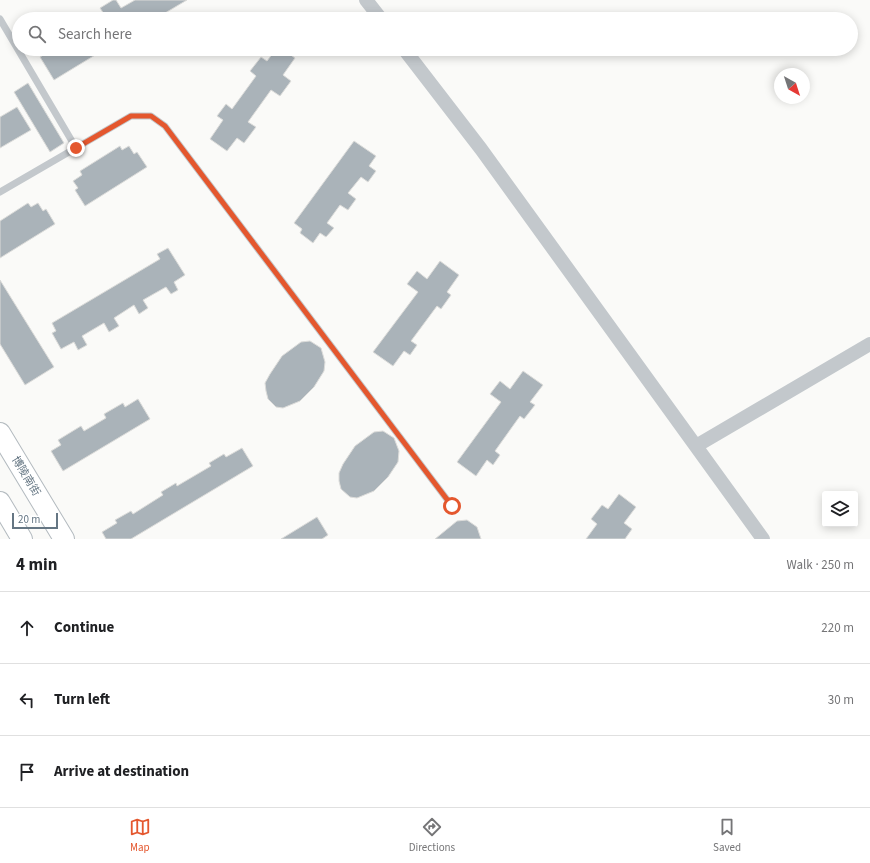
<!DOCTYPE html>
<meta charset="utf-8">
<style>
body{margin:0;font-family:"Source Sans 3","Noto Sans SC",sans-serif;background:#f2f2f2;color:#202124}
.controls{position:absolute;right:12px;bottom:12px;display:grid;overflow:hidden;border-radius:4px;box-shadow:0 2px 10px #0003}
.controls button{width:36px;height:36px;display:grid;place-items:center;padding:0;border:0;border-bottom:1px solid #e0e0e0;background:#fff;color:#202124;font:20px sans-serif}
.compass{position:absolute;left:774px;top:68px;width:36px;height:36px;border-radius:50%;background:#fff;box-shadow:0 2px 10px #0003;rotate:141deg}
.scale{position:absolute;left:12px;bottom:10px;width:46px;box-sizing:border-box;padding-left:4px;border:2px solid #657683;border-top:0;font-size:11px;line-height:14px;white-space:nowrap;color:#657683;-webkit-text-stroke:3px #fff;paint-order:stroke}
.stop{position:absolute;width:12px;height:12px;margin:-9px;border:3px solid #e4572e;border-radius:50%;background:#fff}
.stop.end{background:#e4572e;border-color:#fff;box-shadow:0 1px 4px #0008}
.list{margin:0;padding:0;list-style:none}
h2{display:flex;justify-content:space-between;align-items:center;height:52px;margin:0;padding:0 16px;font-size:17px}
h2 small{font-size:13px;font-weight:400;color:#757577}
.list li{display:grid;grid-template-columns:26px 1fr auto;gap:12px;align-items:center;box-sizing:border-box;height:72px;padding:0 16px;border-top:1px solid #e0e0e0}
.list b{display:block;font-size:15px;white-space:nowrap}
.list em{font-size:13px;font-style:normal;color:#757577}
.icon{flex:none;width:22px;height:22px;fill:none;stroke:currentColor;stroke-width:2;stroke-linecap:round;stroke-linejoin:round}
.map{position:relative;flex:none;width:870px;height:539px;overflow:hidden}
.search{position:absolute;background:#fff;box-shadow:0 2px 10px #0003;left:12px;right:12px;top:12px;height:44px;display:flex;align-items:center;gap:10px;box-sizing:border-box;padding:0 14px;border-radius:22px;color:#757577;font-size:15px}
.sheet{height:268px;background:#fff}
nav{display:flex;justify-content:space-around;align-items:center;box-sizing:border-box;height:56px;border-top:1px solid #e0e0e0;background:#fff;font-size:11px;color:#757577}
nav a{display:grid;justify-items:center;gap:2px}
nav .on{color:#e4572e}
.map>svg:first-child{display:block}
.building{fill:#aab3b9;stroke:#dcdcda}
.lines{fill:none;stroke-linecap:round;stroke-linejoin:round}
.secondary-casing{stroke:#b3babf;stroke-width:22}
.service{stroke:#c3c8cc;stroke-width:7}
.minor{stroke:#c3c8cc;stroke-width:14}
.secondary{stroke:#fff;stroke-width:20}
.route{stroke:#e4572e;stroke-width:5}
.labels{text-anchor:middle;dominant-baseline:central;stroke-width:4;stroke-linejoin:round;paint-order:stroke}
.street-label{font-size:11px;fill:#657683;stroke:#fff}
</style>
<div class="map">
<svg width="870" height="539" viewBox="0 0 870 539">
<rect width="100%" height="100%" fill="#fafaf8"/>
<!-- building -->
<path class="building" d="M113 0H116L121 8 135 0H187L155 19H103L106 17 100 8Z
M53 49H105L54 80 40 57Z
M276 49H282L295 58 283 75 291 81 280 96 271 90 248 122 256 127 244 143 237 138 227 151 210 139 223 120 217 116 226 104 232 109 256 76 250 71 261 57 267 61Z
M28 83 64 143 50 152 14 92Z
M17 107 31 130 0 148V117Z
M354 141 376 156 369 166 376 171 368 182 361 177 348 193 356 199 348 210 340 205 327 223 334 228 326 237 320 233 313 243 300 233 302 229 294 223Z
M120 146 122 150 129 146 134 154 137 152 147 167 85 206 75 190 78 188 73 181 82 175 80 171Z
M28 203 31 207 38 203 43 211 46 209 55 224 0 258V221Z
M168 248 185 275 174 282 178 290 171 294 166 287 143 300 148 308 139 314 134 305 114 318 119 326 109 332 104 323 82 336 87 345 78 350 74 342 61 349 52 333 56 331 52 323 160 259 157 254Z
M440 261 459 275 447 292 451 295 441 309 437 306 411 341 417 345 410 355 404 351 393 366 373 352 418 292 407 284 417 271 427 279Z
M0 280 54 367 25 385 0 344Z
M310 341 321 348 325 362 324 371 314 387 300 401 283 408 276 407 268 399 266 391 265 383 270 374 282 356 301 342Z
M523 371 543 385 530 402 535 405 524 419 520 416 495 451 500 455 493 465 487 460 476 476 457 462 501 402 490 394 500 381 510 389Z
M138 399 150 419 63 471 51 451 61 445 58 440 81 426 84 431 106 418 104 414 123 403 125 407Z
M383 431 394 438 399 451 398 462 388 477 374 491 357 498 350 497 341 489 339 481V473L343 464 355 446 374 432Z
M242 448 253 466 131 539H106L102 532 117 523 115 520 131 511 133 514 163 495 161 492 176 483 177 486 211 466 209 463 224 454 226 457Z
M619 494 636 507 624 523 632 529 625 539H586L597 524 591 519 602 505 608 509Z
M317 517 328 535 322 539H281Z
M467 520 477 527 481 539H435L457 521Z"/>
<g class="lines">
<defs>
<path id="secondary" d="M0 433 64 539
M0 502 22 539"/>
</defs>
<!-- secondary casing -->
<use href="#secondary" class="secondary-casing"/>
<!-- service -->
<path class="service" d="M0 19 76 148
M0 192 131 116H151L165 126 452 506"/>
<!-- minor -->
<path class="minor" d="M366 0 381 19
M404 49 481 149 763 539
M696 446 870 344"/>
<!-- secondary -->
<use href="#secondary" class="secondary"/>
</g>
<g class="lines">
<!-- route -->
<path class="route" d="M76 148 131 116H151L165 126 452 506"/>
</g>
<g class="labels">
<!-- street labels -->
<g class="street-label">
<text transform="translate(26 476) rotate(59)">博陵南街</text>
</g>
</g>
</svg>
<div class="controls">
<button><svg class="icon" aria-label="layers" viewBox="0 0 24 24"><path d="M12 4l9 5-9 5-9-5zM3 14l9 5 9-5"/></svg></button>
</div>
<svg class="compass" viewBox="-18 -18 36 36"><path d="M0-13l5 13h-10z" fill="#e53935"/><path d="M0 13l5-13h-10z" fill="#757577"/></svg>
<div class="scale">20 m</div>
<div class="stop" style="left:452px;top:506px"></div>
<div class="stop end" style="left:76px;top:148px"></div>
<div class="search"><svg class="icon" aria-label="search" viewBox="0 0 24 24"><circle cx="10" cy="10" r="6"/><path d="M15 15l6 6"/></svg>Search here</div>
</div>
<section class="sheet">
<h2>4 min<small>Walk · 250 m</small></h2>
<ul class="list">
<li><svg class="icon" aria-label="ahead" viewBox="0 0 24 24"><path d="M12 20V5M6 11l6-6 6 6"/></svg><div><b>Continue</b></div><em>220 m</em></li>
<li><svg class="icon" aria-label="left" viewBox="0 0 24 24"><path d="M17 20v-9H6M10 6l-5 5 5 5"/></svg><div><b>Turn left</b></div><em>30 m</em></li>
<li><svg class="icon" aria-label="arrive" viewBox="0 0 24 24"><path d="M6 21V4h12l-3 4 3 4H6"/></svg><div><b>Arrive at destination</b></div></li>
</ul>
</section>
<nav>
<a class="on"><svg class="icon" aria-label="map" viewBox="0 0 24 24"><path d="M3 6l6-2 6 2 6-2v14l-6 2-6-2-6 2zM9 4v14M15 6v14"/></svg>Map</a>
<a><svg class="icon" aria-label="directions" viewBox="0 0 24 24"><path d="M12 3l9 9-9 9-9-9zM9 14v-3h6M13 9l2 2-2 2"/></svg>Directions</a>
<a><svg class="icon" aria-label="saved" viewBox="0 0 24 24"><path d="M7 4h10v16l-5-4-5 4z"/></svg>Saved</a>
</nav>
